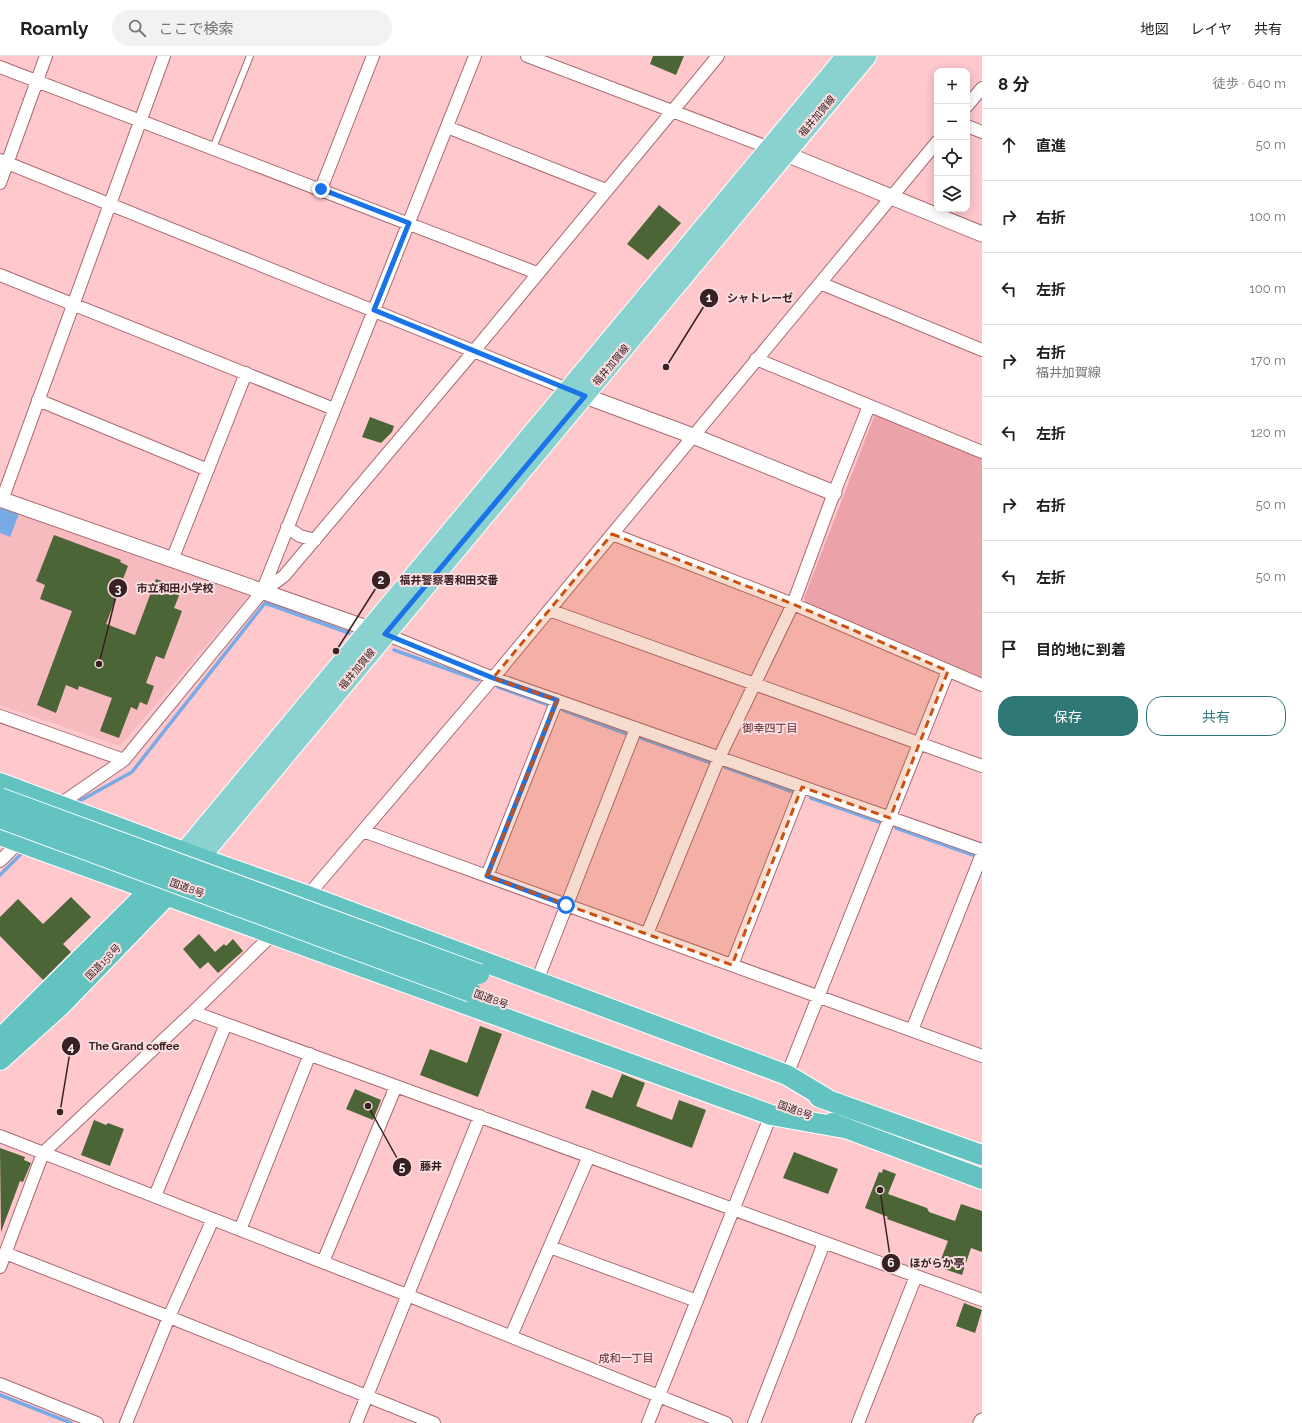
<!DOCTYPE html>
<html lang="ja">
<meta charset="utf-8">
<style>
body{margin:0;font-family:Raleway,"Noto Sans JP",sans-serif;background:#f2f2f2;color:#222}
.controls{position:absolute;right:12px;top:12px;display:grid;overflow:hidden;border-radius:8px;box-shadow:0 2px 10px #0003}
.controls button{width:36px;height:36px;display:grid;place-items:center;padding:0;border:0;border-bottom:1px solid #e0e0e0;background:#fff;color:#222;font:20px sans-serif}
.stop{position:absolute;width:12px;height:12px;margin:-9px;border:3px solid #1a73e8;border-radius:50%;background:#fff}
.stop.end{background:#1a73e8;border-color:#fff;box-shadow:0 1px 4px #0008}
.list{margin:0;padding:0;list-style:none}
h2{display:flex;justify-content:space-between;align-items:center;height:52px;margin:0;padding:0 16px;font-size:17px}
h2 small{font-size:13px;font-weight:400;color:#767676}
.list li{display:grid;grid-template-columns:26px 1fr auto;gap:12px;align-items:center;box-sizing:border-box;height:72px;padding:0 16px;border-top:1px solid #e0e0e0}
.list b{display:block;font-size:15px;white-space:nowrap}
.list p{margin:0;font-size:13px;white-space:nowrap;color:#767676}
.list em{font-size:13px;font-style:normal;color:#767676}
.actions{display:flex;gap:8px;padding:12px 16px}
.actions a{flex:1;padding:9px 0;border:1px solid #2f7876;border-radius:16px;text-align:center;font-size:14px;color:#2f7876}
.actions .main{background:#2f7876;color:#fff}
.icon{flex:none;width:22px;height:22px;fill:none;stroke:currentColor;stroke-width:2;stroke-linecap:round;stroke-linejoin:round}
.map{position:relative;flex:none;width:982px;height:1367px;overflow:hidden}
header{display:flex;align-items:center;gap:24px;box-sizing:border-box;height:56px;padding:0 20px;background:#fff;border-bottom:1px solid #e0e0e0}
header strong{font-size:19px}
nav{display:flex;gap:22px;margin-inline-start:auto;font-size:14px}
.search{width:280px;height:36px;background:#f2f2f2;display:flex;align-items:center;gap:10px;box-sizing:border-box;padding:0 14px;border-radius:22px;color:#767676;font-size:15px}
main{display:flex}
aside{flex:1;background:#fff}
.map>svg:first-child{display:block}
.built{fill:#f6babf}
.green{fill:#eca2a9}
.water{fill:#78abe6}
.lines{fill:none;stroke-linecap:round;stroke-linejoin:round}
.stream{stroke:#78abe6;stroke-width:3.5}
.building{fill:#4b6536}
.service-casing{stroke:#a86b71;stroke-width:8}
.minor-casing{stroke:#a86b71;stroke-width:14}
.tertiary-casing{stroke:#a86b71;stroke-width:17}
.primary-casing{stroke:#fff;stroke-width:21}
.trunk-casing{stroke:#fff;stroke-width:22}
.service{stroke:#fff;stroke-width:6}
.minor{stroke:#fff;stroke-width:12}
.tertiary{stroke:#fff;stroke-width:15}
.primary{stroke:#89d2d0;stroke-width:19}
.trunk{stroke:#62c3c0;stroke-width:20}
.trunk-bridge-casing{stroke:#fff;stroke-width:22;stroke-linecap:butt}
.trunk-bridge{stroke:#62c3c0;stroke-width:20}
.route{stroke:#1a73e8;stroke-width:5}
.marked{fill:#ce500f;fill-opacity:0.2;stroke:#ce500f;stroke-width:3;stroke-dasharray:8 5;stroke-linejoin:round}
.labels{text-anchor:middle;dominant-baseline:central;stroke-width:4;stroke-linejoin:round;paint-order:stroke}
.street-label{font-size:10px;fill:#392023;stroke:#f9dddf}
.neighbourhood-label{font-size:11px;fill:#5f2a32;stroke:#f9dddf}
.leader{fill:none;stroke:#392023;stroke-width:1.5}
.callout-dot{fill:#392023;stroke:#f9dddf;stroke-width:1.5}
.mark-label{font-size:12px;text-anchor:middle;font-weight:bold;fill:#fff}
.callout-label{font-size:11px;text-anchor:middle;font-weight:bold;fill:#392023;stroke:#f9dddf;stroke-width:4;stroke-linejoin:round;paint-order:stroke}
</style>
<header>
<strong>Roamly</strong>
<div class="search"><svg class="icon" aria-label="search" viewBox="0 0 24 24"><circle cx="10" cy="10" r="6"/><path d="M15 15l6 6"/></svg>ここで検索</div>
<nav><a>地図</a><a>レイヤ</a><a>共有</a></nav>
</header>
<main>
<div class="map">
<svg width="982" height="1367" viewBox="0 0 982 1367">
<rect width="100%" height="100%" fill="#fec8cd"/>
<!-- built -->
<path class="built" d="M0 449 247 535 248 541 120 690 0 649Z"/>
<!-- green -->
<path class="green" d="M875 358 982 403V622L807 550 804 542Z"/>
<!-- water -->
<path class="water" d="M0 451 19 458 10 481 0 477Z"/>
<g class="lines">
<!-- stream -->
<path class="stream" d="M394 594 478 624
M498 631 549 649
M563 654 627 678
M641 682 711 707
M725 711 796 737
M811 742 882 767
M76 747 132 716 265 547 349 577
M896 772 973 799
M0 819 22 797
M0 1339 71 1367"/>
</g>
<!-- building -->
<path class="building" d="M653 0H684L676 19 650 8Z
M659 149 681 167 648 204 627 188Z
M370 361 394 370 392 376 381 387 362 381Z
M54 479 121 504 120 506 128 510 106 568 135 579 156 523 182 532 174 552 182 555 164 603 156 600 146 627 154 630 147 649 140 646 137 654 131 651 119 682 100 675 112 642 79 630 78 634 66 629 56 657 37 649 72 555 40 543 45 529 36 525Z
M71 841 91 861 63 888 71 896 43 924 0 880V861L18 843 43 868Z
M199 878 215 896 224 888 226 890 233 883 243 895 218 917 208 906 200 913 183 893Z
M480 970 502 978 478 1041 420 1019 430 993 467 1007Z
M622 1018 645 1027 636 1050 672 1064 679 1044 706 1054 692 1092 585 1052 592 1034 612 1042Z
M355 1033 381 1044 373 1064 346 1053Z
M94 1064 106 1069 108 1067 124 1073 110 1110 81 1099Z
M0 1092 25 1101 24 1104 31 1107 23 1126 20 1125 1 1176Z
M794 1096 838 1113 828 1138 783 1122Z
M883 1113 896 1118 888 1138 927 1152 929 1156 955 1165 961 1148 982 1155V1196L971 1192 962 1219 938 1211 948 1185 887 1163 888 1161 865 1152 879 1116 882 1117Z
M964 1247 982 1254 975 1277 956 1270Z"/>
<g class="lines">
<defs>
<path id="service" d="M213 92 250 0"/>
<path id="minor" d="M527 0 775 94
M0 11 537 217
M967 50 982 32
M967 70 982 76
M447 71 606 134
M0 104 575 336
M0 127 46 0
M321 133 373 0
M0 219 334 353
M820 227 982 294
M756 303 982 396
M38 344 208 414
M2 444 164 0
M287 471 300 480 315 484
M612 478 793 548 982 629
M172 504 246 317
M262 536 475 0
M549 554 982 710
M385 578 493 622 982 794
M0 660 124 704
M63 750 66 744 124 704 262 536 284 520 474 295 718 0
M363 775 982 1000
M0 805 19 786
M487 820 557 644
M304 844 493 622 937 86
M647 878 719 702 793 548 834 437 869 350
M732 909 802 731
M537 925 636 672
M193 956 982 1244
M912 974 982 798
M787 1019 948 615
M0 1080 407 1239 726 1367
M155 1140 226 968
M240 1174 310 998
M550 1191 697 1245
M5 1197 169 1261 434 1367
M323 1206 396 1030
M0 1211 43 1097 193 956 277 874
M511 1280 589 1100
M0 1328 97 1367
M126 1367 169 1261 213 1163
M356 1367 480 1060
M648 1367 771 1059
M754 1367 824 1187
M858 1367 916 1220"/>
<path id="tertiary" d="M786 98 982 178
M585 340 693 380 834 437
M0 443 378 576
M981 1367 982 1365"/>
<path id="primary" d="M184 796 846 0
M200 802 867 0"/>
<path id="trunk" d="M0 727 200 802 308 840 787 1019 832 1046
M0 779 771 1059 844 1072
M0 983 159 825
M0 1004 60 950 175 831
M819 1041 982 1099
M832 1067 982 1123"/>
</defs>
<!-- service casing -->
<use href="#service" class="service-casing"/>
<!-- minor casing -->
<use href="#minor" class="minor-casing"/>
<!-- tertiary casing -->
<use href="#tertiary" class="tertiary-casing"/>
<!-- primary casing -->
<use href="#primary" class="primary-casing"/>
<!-- trunk casing -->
<use href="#trunk" class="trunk-casing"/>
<!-- service -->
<use href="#service" class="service"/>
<!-- minor -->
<use href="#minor" class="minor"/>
<!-- tertiary -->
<use href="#tertiary" class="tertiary"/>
<!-- primary -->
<use href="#primary" class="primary"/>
<!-- trunk -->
<use href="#trunk" class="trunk"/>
<defs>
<path id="trunk-bridge" d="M0 742 479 918
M0 762 471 936"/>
</defs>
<!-- trunk-bridge casing -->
<use href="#trunk-bridge" class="trunk-bridge-casing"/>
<!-- trunk-bridge -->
<use href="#trunk-bridge" class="trunk-bridge"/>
</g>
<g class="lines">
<!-- route -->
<path class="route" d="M321 133 409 167 374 254 585 340 385 578 493 622 557 644 487 820 566 849"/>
</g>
<!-- marked area -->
<path class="marked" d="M612 478 793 548 948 615 890 762 802 731 732 909 487 820 557 644 493 622Z"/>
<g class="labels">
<!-- street labels -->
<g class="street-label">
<text transform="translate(817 60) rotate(-50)">福井加賀線</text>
<text transform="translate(611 309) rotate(-50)">福井加賀線</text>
<text transform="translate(357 613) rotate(-50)">福井加賀線</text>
<text transform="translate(187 832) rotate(20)">国道8号</text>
<text transform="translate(103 906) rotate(-46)">国道158号</text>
<text transform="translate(491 943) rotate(20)">国道8号</text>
<text transform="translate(795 1054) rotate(20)">国道8号</text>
</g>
<!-- neighbourhood labels -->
<g class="neighbourhood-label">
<text x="770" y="672">御幸四丁目</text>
<text x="626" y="1302">成和一丁目</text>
</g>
</g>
<!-- callouts -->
<path class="leader" d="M666 311L709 242M336 595L381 524M99 608L118 532M60 1056L71 990M368 1050L402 1111M880 1134L891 1207"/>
<g class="callout-dot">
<circle cx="666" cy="311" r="4"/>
<circle cx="336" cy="595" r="4"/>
<circle cx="99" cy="608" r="4"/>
<circle cx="60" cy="1056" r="4"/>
<circle cx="368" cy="1050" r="4"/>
<circle cx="880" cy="1134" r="4"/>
<circle cx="709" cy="242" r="10"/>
<circle cx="381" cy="524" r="10"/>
<circle cx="118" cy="532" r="10"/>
<circle cx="71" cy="990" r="10"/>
<circle cx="402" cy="1111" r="10"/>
<circle cx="891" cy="1207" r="10"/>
</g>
<g class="mark-label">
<text x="709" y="246">1</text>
<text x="381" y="528">2</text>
<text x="118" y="537">3</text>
<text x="71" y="995">4</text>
<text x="402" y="1115">5</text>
<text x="891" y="1211">6</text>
</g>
<g class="callout-label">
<text x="760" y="246">シャトレーゼ</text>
<text x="449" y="528">福井警察署和田交番</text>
<text x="175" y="536">市立和田小学校</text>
<text x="134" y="994">The Grand coffee</text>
<text x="431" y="1114">藤井</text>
<text x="937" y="1211">ほがらか亭</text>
</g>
</svg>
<div class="controls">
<button>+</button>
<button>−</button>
<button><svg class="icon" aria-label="locate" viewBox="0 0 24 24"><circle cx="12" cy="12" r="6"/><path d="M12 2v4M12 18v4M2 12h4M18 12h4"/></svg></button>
<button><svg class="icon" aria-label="layers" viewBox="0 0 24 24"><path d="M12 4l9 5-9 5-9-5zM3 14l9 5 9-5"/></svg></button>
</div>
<div class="stop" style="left:566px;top:849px"></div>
<div class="stop end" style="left:321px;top:133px"></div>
</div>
<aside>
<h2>8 分<small>徒歩 · 640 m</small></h2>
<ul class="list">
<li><svg class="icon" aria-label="ahead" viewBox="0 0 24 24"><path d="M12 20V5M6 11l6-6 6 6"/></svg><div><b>直進</b></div><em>50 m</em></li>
<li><svg class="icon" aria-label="right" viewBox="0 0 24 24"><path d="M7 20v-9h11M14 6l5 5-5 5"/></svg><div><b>右折</b></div><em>100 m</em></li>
<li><svg class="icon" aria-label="left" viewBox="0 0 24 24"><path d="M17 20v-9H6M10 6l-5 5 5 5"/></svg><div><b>左折</b></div><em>100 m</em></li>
<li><svg class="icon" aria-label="right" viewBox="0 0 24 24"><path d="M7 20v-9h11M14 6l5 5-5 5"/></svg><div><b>右折</b><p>福井加賀線</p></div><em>170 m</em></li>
<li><svg class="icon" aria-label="left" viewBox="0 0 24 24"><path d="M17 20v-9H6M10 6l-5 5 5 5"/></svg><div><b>左折</b></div><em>120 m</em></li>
<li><svg class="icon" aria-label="right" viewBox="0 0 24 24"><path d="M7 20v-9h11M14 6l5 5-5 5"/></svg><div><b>右折</b></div><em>50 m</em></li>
<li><svg class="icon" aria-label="left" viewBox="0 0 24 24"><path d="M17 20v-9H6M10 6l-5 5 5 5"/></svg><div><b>左折</b></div><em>50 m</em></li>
<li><svg class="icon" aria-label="arrive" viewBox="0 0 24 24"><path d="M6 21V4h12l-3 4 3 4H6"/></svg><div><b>目的地に到着</b></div></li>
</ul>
<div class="actions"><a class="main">保存</a><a>共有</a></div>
</aside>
</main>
